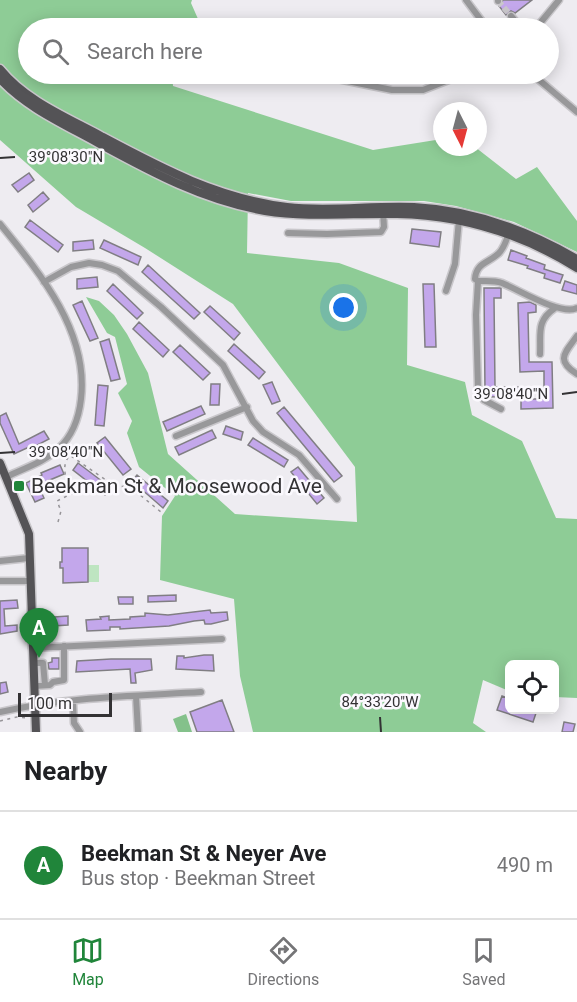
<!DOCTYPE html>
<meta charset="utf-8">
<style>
body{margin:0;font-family:Roboto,sans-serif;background:#f6f6f6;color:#202124}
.controls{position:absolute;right:18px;bottom:18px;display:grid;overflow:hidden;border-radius:9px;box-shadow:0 3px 15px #0003}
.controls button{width:54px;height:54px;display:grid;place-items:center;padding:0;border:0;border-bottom:2px solid #e0e0e0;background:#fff;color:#202124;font:30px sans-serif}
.compass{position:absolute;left:433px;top:102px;width:54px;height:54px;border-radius:50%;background:#fff;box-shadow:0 3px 15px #0003;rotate:174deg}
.scale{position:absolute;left:18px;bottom:15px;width:94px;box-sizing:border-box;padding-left:6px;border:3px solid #333234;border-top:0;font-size:16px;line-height:21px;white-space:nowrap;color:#333234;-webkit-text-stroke:4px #fbf9fe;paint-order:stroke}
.you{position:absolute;left:344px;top:308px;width:21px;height:21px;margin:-15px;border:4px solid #fff;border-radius:50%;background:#1a73e8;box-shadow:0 0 0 9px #1a73e833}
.badge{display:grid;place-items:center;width:39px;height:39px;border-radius:50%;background:#20853a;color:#fff;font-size:20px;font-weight:700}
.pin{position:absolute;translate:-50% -50px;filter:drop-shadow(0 2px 3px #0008)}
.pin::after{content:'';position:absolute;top:32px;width:21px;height:18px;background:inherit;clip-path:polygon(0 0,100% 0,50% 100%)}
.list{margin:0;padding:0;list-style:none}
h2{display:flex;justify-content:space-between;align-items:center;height:78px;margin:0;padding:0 24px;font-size:26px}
h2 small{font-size:20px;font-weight:400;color:#757577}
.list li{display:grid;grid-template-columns:39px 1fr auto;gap:18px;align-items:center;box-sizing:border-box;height:108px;padding:0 24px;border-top:2px solid #e0e0e0}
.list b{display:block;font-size:22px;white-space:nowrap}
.list p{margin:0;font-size:20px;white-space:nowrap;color:#757577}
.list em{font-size:20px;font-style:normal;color:#757577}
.icon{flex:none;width:33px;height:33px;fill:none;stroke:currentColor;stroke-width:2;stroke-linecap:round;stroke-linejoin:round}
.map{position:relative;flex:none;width:577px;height:732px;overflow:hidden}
.search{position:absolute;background:#fff;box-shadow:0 3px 15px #0003;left:18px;right:18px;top:18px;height:66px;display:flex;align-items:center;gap:15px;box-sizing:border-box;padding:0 21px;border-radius:33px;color:#757577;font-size:22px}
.sheet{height:186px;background:#fff}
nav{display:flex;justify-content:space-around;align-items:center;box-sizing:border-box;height:84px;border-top:2px solid #e0e0e0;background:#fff;font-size:16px;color:#757577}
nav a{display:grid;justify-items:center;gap:3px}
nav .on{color:#20853a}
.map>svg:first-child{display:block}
.green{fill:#bee5c1}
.forest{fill:#8ecc96}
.water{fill:#84c18b}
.building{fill:#c3a7eb;stroke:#807e83;stroke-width:1.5}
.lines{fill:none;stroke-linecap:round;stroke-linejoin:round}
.minor-tunnel{stroke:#c9c7cb;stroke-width:6;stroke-dasharray:6 3;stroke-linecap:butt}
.minor-casing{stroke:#c9c7cb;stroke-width:9}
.major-casing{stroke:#c9c7cb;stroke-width:11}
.path{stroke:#969498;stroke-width:1.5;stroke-dasharray:3 4.5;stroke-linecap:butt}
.minor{stroke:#98989a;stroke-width:6}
.major{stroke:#545356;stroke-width:8}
.ticks{fill:none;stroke:#333234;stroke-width:2}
.poi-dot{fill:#20853a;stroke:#fbf9fe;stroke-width:2}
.labels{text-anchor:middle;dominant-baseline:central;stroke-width:5;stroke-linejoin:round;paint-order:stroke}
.poi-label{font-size:21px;fill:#333234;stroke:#fbf9fe;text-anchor:start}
.ticks-label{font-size:15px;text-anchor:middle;fill:#333234;stroke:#fbf9fe;stroke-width:5;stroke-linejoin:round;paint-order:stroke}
</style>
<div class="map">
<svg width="577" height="732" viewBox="0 0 577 732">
<rect width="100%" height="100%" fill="#eeecf1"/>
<!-- green -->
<path class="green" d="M88 565H99V582H88Z"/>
<!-- forest -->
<path class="forest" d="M0 0H192L191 3 202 28H28V74H172L173 86 373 150 442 139V147H475L516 179 537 167 577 221V252L514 222 456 206 424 201H291L248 193 247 253 339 263 408 288 407 365 465 382 472 415 522 441 556 518 577 519V698L555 697 554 664H510L509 691 483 680 473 723 486 732H253L240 676 234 599 160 580 162 516 175 496 139 467 127 433 132 421 118 393 127 384 115 337 107 333 86 297 99 301 114 315 127 334 148 373 168 454 235 514 357 522 355 467 233 304 145 248 76 207 0 140Z"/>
<!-- water -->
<path class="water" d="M186 714 192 732H178L173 719Z"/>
<!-- building -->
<path class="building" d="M503 0H532L515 13 511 11 506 15 499 6Z
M29 173 34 180 18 192 12 185Z
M43 192 49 199 33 212 28 205Z
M30 220 63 245 58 252 25 227Z
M412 229 441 232 439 247 410 243Z
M93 240 94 249 73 251V242Z
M104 240 141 257 138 265 100 248Z
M511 250 527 256 526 258 545 265 544 269 563 275 560 283 544 278 545 274 527 268 528 266 508 260Z
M148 265 200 313 194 319 142 272Z
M97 277 98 287 77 289V279Z
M565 281 577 285V294L562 290Z
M113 284 143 313 137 319 107 291Z
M423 284H434L436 347H425Z
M484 288H501V298H494L495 387H518L519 396 489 397 485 391Z
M82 301 98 338 90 341 73 305Z
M530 302 536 305V312L528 313 529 362H552L553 408 521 409V399H544V371L520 372 518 303Z
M210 306 240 333 234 340 204 312Z
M139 322 169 350 163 357 133 329Z
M109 339 120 379 111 381 100 342Z
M234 344 265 372 259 379 228 351Z
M180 345 210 373 203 380 173 352Z
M272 382 280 401 272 404 263 385Z
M211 384H220L219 405H210Z
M98 385 108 386 104 426 95 425Z
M201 406 205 414 167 431 163 422Z
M284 407 342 476 334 482 277 413Z
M6 413 19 444 44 431 49 439 30 449 29 447 14 454 0 423V416Z
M226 426 243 432 241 440 223 434Z
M212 430 216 438 179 455 175 447Z
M105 437 131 469 123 475 97 443Z
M253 438 288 460 284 467 248 445Z
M78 463 111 488 105 495 73 470Z
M60 465 64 474 38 485 44 498 35 502 26 483 42 475 41 473Z
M298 467 324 498 317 504 291 472Z
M137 475 168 501 163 508 132 481Z
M62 548H88V582L63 583V568H60V562H62Z
M176 595V601L148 602V596Z
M118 597H133V604H119Z
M17 600 18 608 4 609 5 626 17 625V631L0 634V601Z
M210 610 211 613 227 612 228 620 211 624H205L204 620 194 621 169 626 120 629V627H110V630L87 631 86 620 101 619 100 617 109 616V620L130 619V617L145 616V613L168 615Z
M68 616V625L53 626 54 637H44V626L40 627 39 618Z
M204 655H213L214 671 176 669 177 656H184V658Z
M52 658H59V669H49L48 663 52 662Z
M111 659H151L152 670 135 673 136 683H131L130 669 76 672 77 661Z
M6 682 8 692 0 694V683Z
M502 696 510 699V710H537L533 722 497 710Z
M222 700 234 732H197L190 712Z
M564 722 575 724 573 732H562Z"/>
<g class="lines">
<!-- minor-tunnel -->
<path class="minor-tunnel" d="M498 1 511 16"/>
<defs>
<path id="minor" d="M466 0 487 28
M498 0V1
M511 16 521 28
M536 28 559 0
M313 74 392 90H423L464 74
M532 74 577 112
M0 224C40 273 89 332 81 399 79 417 73 435 59 448 45 462 24 468 6 477
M509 232C507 239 504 249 498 254 488 263 476 263 475 279L478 281C486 281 494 280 502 283 519 290 561 316 577 308
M288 233 327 234 381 232 384 227 383 211
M478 281 476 315 478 389 484 400 501 409
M44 282 71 267 89 263 102 265 118 271 161 307 223 365 253 421 263 432 299 455 337 499
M446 291 455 264 459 219
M577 336C565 353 555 360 577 374
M540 354C541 333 536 321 555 308
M176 436 247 407
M0 561 29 558
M0 581H30
M32 648 222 639
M33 663H43L45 685
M34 686 50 685 53 682 64 680V646
M136 696 138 732
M73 702 74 723 80 732
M0 712C65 697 134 696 201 692"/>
<path id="major" d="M0 69C26 101 66 117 101 136 163 169 217 198 287 207 329 212 372 205 414 207 472 210 527 230 577 259
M0 79C27 108 64 124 98 143 153 173 203 200 265 211 309 218 353 213 397 214 461 215 522 234 577 268
M0 463 29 534 36 732"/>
</defs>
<!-- minor casing -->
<use href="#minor" class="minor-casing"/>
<!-- major casing -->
<use href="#major" class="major-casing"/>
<!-- path -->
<path class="path" d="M65 452 116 487 129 486 161 512
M58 522 61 511 57 501 73 493C67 480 60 469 69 456
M0 721 17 717 28 718"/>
<!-- minor -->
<use href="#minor" class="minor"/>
<!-- major -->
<use href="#major" class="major"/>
</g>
<!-- ticks -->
<path class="ticks" d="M0 158 15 157M562 394 577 392M0 453 15 452M380 717 381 732"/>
<!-- markers -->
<rect class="poi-dot" x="13" y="480" width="12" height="12" rx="3"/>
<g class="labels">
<!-- poi labels -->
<g class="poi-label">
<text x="31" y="486">Beekman St &amp; Moosewood Ave</text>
</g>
</g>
<g class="ticks-label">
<text x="66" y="162">39°08'30"N</text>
<text x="511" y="399">39°08'40"N</text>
<text x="66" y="457">39°08'40"N</text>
<text x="380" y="707">84°33'20"W</text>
</g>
</svg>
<div class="controls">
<button><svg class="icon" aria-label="locate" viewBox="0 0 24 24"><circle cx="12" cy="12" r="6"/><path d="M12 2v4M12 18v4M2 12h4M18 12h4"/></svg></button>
</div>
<svg class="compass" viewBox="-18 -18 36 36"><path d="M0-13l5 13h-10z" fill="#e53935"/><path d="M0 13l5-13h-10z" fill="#757577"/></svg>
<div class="scale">100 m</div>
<div class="you"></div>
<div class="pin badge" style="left:39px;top:658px">A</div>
<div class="search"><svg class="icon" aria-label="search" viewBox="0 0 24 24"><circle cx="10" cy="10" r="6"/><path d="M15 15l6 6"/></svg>Search here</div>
</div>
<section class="sheet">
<h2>Nearby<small></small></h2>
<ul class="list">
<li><span class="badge">A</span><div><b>Beekman St &amp; Neyer Ave</b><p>Bus stop · Beekman Street</p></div><em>490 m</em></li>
</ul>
</section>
<nav>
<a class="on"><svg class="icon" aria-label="map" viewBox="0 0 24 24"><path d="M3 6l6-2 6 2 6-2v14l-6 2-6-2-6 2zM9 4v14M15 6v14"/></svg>Map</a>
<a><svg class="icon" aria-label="directions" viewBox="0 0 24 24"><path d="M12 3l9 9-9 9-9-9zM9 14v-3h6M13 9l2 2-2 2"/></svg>Directions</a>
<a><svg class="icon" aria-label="saved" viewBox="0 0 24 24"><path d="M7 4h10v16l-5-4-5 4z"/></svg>Saved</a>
</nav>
